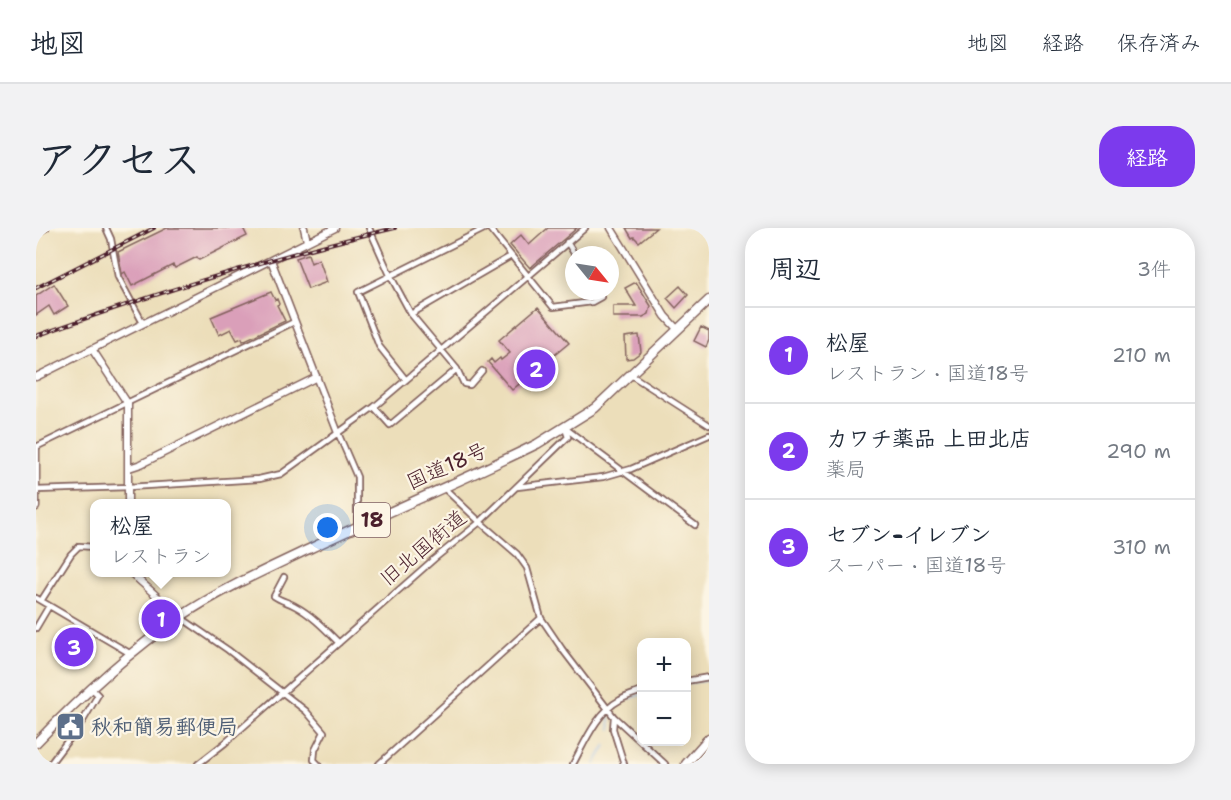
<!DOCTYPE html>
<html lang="ja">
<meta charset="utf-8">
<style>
body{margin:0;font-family:"Shantell Sans","Klee One",sans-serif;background:#f2f2f3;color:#1f2937}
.controls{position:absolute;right:18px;bottom:18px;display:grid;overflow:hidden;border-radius:12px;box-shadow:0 3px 15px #0003}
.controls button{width:54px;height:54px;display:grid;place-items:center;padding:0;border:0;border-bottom:2px solid #e0e1e3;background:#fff;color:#1f2937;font:30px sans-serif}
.compass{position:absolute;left:529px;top:18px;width:54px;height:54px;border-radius:50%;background:#fff;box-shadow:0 3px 15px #0003;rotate:120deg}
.you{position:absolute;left:292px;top:300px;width:21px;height:21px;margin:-15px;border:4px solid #fff;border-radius:50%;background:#1a73e8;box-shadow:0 0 0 9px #1a73e833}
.badge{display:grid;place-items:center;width:39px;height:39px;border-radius:50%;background:#7c3aed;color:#fff;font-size:20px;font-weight:700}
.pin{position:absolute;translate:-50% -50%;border:3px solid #fff;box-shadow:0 2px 6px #0006}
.popup{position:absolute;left:54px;top:271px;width:141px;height:78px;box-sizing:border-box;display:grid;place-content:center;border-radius:12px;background:#fff;filter:drop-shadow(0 2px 4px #0005);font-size:20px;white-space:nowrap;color:#747a83}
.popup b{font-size:22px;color:#1f2937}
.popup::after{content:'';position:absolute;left:50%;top:100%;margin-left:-12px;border:12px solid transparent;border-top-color:#fff}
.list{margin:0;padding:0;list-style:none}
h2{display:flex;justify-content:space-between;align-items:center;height:78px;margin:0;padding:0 24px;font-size:26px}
h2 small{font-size:20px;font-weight:400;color:#747a83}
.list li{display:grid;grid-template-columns:39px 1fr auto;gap:18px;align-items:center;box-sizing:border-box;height:96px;padding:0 24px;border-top:2px solid #e0e1e3}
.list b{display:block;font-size:22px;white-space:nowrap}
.list p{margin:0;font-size:20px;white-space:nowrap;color:#747a83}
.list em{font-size:20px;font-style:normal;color:#747a83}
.map{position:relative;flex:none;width:673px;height:536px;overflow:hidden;border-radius:24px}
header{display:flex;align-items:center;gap:36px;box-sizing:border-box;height:84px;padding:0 30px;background:#fff;border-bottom:2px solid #e0e1e3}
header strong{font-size:28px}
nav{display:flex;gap:33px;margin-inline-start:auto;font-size:21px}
.intro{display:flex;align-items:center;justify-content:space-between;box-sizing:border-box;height:144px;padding:0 36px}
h1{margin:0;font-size:42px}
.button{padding:15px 27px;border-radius:24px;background:#7c3aed;color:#fff;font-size:21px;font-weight:700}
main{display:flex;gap:36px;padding:0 36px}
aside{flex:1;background:#fff;border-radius:24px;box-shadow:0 3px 15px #0003}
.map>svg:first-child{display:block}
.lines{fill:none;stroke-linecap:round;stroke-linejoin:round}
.stream{stroke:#81b4ee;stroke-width:1.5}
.building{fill:#da9fb9}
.minor-casing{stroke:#83625d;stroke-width:8}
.tertiary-casing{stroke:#83625d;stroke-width:9}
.trunk-casing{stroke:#83625d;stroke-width:11}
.minor{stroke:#fff;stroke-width:4.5}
.tertiary{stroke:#fff;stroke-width:6}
.trunk{stroke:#fff;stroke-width:8}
.rail-casing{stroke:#4a1f2b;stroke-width:4}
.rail{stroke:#fcf5e5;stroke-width:1.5;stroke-dasharray:4.5;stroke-linecap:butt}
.labels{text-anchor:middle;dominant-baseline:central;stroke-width:4.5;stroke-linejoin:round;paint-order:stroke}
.shield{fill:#fcf5e5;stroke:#7f5f63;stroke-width:1.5}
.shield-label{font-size:20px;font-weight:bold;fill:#4a1f2b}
.street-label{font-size:21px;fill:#4a1f2b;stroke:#fcf5e5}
.service-label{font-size:21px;font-weight:bold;fill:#4e5e75;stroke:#fcf5e5;text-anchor:start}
</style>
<header>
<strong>地図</strong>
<nav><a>地図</a><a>経路</a><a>保存済み</a></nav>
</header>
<div class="intro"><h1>アクセス</h1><a class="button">経路</a></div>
<main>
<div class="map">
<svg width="673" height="536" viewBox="0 0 673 536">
<rect width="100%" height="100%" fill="#fcf5e5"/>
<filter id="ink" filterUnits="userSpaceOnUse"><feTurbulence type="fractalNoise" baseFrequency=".0167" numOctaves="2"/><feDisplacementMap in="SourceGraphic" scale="12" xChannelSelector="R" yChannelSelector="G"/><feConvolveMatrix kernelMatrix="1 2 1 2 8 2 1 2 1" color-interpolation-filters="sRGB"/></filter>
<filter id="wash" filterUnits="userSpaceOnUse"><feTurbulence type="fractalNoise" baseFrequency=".008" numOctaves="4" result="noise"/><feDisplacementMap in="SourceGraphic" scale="24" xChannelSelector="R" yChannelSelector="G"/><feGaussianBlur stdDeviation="1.35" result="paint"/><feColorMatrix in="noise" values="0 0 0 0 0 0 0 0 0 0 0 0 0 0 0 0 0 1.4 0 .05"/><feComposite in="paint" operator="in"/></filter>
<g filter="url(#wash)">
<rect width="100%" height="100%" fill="#ecdeba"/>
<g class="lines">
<!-- stream -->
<path class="stream" d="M650 455 673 452
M589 472 606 466
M573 486 575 501
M541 533 570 486
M559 536 570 517"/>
</g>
<g id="blocks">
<!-- building -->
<path class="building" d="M131 0H207L211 8 163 32 161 29 139 40 137 37 96 58 89 44 86 46 82 24Z
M512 0H541L494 40 474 17 485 7 493 17Z
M590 0H620L603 14 598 9 596 10Z
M272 26 275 35 283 31 291 54 272 61 260 30Z
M600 54 615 78 613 86 607 89H577V78H600L589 60Z
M18 56 32 78 18 87 13 78 0 87V68Z
M644 58 652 67 640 80 631 70Z
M235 64 239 72 241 71 243 76 241 77 249 93 207 113 206 110 201 112 195 101 183 107 175 89Z
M502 79 533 115 476 162 452 134 455 131 458 135 464 130 465 132 474 125 463 112Z
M665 99 673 103V112L670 119 658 113Z
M603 107 605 124 597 130 590 131 589 109Z"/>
</g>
</g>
<g filter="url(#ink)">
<use href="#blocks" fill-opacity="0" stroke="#83625d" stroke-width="1.5"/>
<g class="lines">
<defs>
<path id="minor" d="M70 0 75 11 82 49 107 95
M333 0 354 47 375 86 421 141 354 197 338 179
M453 0 517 79 556 74 565 69 562 63
M0 5 10 0
M531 14 539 27
M375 86 475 28
M421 141 428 156 434 157 446 143
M595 147 673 197
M370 152 343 118 322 64 450 0
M529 200 659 297
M302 205 321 249V298
M0 219 258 94
M481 259 567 249 595 241 673 207
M408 260 444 294 481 326 491 340 505 390 526 421 578 489 629 536
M0 262 93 259 223 251 245 246 338 179 549 0
M248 349 238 368C245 373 252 374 259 378 276 387 290 402 303 415
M0 370 95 426
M5 373 35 326 43 318 59 319
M144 389 192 422 270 483 288 504 279 522 278 532 282 536
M0 400 13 378
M650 453 673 449
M578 489 577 501 588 536
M14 536 48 491 62 467 55 460
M162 536 189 515 398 331 444 294 532 209 529 200
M343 536 505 390
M537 536C549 514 561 484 584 472 590 468 598 466 606 463"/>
<path id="tertiary" d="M268 0 271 13
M575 0 629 88 642 102
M235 32 302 205
M56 121 92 176V276
M0 149 299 0
M0 219V279
M93 240 105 236 281 149
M94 344 144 389"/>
<path id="trunk" d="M0 515C44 469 91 425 144 389 184 362 229 342 273 321 349 285 426 253 501 216L559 180 673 72
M650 536 673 510"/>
</defs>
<!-- minor casing -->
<use href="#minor" class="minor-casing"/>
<!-- tertiary casing -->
<use href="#tertiary" class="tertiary-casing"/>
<!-- trunk casing -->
<use href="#trunk" class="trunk-casing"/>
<!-- minor -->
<use href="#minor" class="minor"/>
<!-- tertiary -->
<use href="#tertiary" class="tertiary"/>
<!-- trunk -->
<use href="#trunk" class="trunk"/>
<defs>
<path id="rail" d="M0 60 118 0
M0 108C117 66 237 28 359 0"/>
</defs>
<!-- rail casing -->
<use href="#rail" class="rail-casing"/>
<!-- rail -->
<use href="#rail" class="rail"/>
</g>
</g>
<!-- icons -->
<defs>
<symbol id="civic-square" viewBox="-11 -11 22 22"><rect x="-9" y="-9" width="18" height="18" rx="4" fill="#5c6f8a" stroke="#fcf5e5"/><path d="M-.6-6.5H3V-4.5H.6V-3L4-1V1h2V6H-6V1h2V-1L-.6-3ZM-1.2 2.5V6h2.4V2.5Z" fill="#fff"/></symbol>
</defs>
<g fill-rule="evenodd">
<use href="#civic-square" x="18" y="482" width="33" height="33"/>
</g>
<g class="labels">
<!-- shield labels -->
<rect class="shield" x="318" y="275" width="36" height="34" rx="4.5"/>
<g class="shield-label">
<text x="336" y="292">18</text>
</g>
<!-- street labels -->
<g class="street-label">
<text transform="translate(411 238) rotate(-24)">国道18号</text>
<text transform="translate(387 320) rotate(-40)">旧北国街道</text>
</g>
<!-- service labels -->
<g class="service-label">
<text x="55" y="499">秋和簡易郵便局</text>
</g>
</g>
</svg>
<div class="controls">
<button>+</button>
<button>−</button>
</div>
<svg class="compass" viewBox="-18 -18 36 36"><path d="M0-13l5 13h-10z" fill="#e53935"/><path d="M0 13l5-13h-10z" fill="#747a83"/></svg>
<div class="you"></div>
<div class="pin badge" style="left:125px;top:391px">1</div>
<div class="popup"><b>松屋</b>レストラン</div>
<div class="pin badge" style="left:500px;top:141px">2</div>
<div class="pin badge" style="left:38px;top:419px">3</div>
</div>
<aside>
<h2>周辺<small>3件</small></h2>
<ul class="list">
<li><span class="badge">1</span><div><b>松屋</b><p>レストラン · 国道18号</p></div><em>210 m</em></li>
<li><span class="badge">2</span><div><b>カワチ薬品 上田北店</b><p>薬局</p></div><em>290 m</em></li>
<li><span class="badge">3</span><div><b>セブン-イレブン</b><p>スーパー · 国道18号</p></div><em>310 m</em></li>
</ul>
</aside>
</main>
